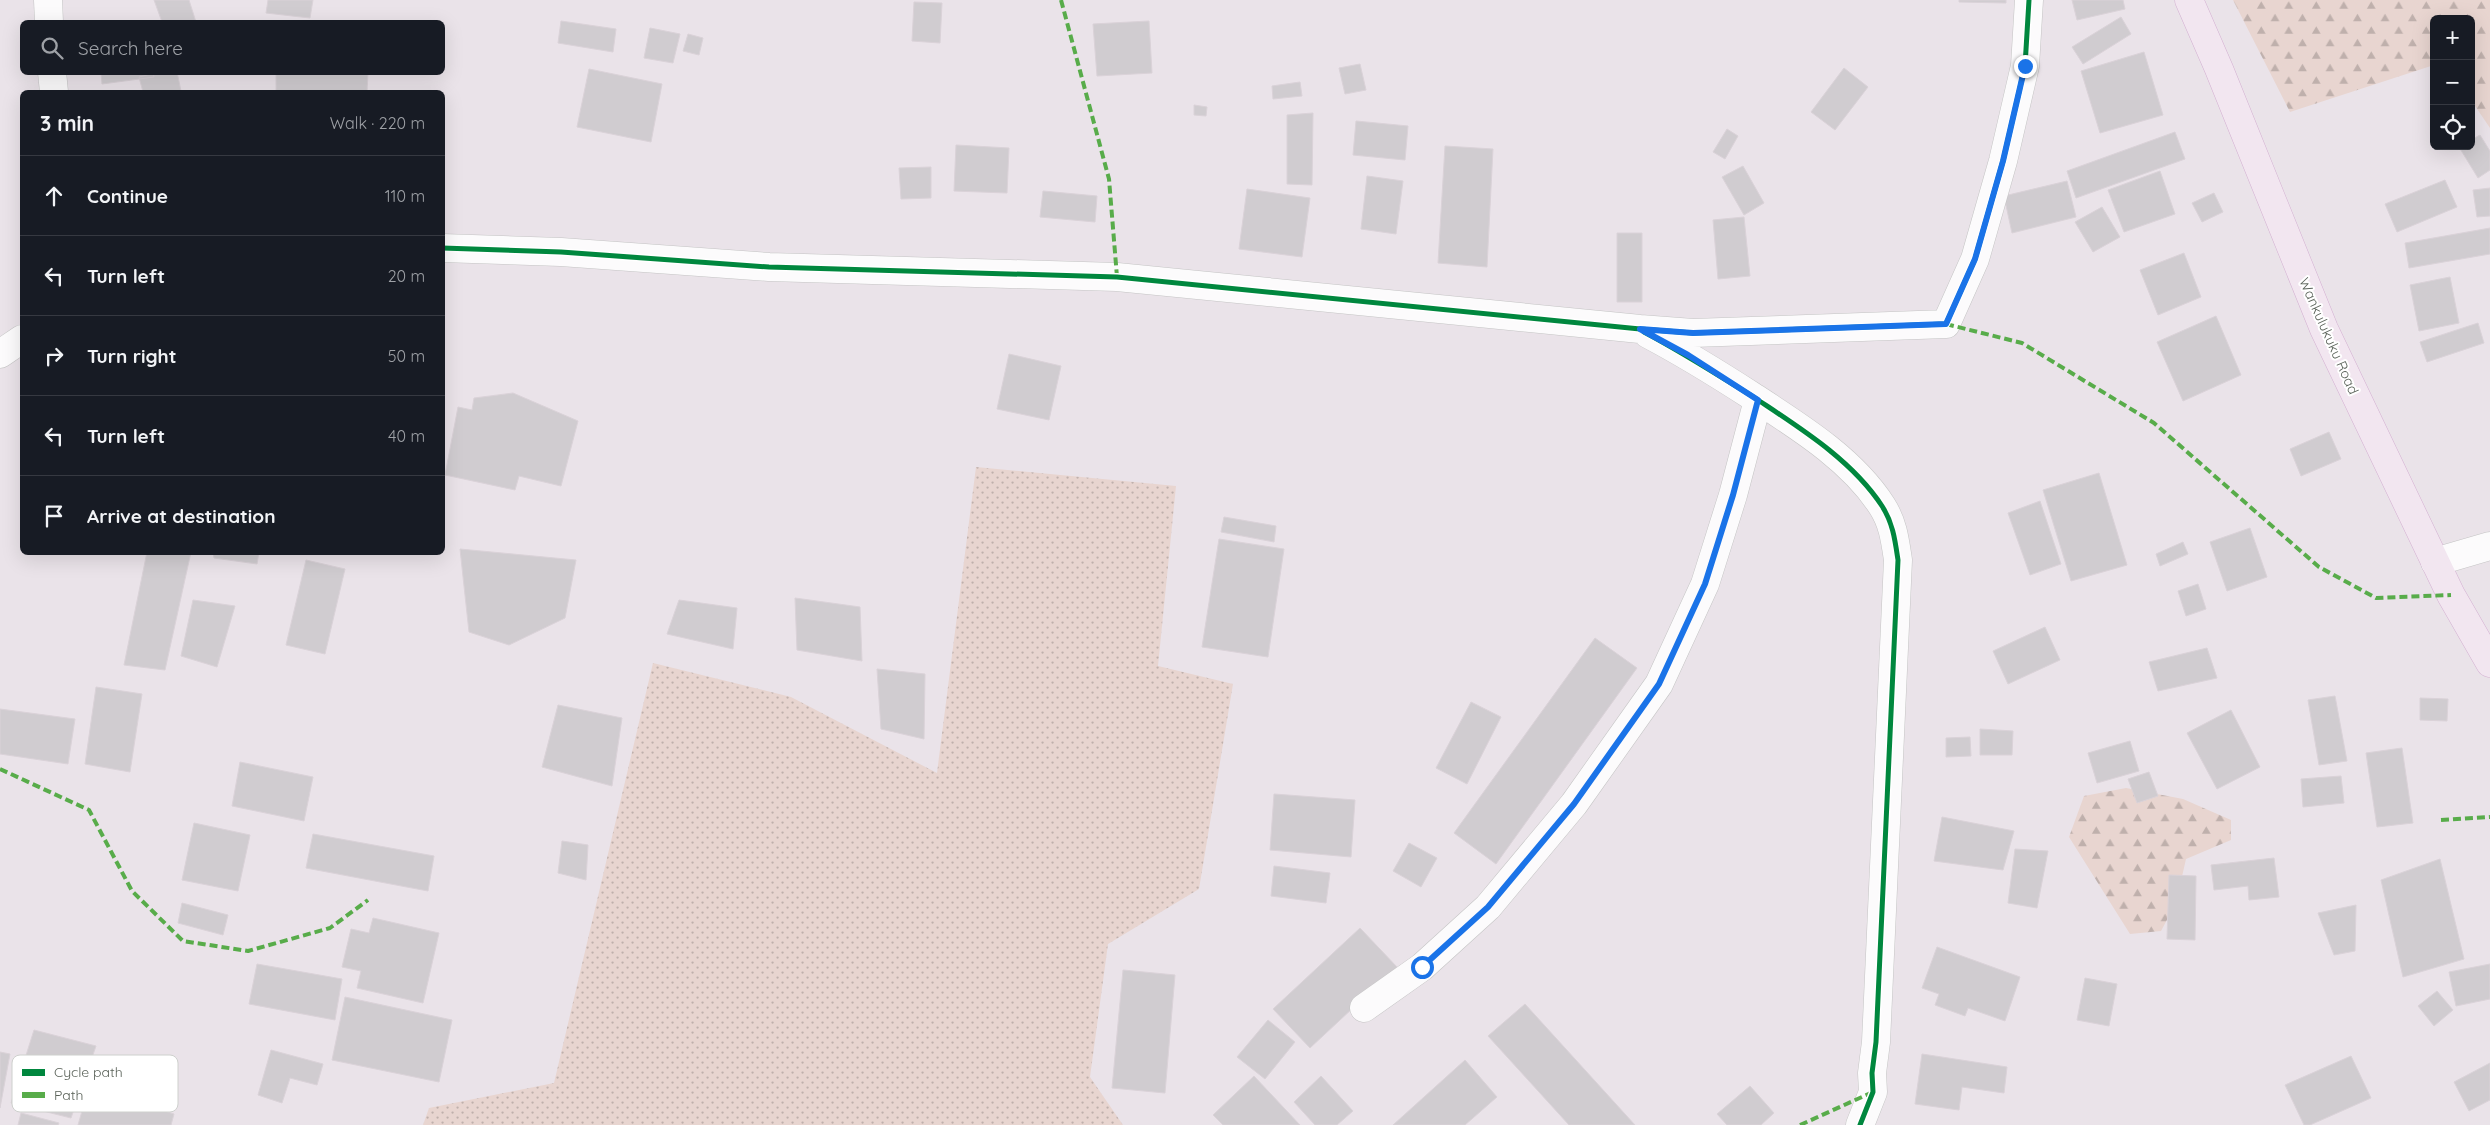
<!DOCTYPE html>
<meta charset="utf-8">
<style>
body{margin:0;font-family:Quicksand,sans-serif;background:#242831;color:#f1f3f6}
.controls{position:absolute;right:15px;top:15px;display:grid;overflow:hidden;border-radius:8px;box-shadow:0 5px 20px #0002}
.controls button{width:45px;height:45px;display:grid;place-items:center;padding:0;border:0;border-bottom:1px solid #363941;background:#171b24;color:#f1f3f6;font:25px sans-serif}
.stop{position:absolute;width:15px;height:15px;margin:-11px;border:4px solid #1a73e8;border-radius:50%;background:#fff}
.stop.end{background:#1a73e8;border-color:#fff;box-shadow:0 1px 5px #0008}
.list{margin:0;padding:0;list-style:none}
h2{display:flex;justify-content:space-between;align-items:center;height:65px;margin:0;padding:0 20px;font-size:21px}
h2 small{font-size:16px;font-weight:400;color:#9ea1a6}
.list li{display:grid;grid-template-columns:32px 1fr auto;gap:15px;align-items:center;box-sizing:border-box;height:80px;padding:0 20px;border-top:1px solid #363941}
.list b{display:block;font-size:19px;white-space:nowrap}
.list em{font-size:16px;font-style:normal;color:#9ea1a6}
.icon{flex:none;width:28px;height:28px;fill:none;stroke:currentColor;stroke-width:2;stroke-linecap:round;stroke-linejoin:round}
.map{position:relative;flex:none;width:2490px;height:1125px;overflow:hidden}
.search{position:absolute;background:#171b24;box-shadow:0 5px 20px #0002;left:20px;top:20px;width:425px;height:55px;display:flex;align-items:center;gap:12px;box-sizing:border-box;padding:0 18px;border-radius:8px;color:#9ea1a6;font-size:19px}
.panel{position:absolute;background:#171b24;box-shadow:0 5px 20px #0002;left:20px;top:90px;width:425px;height:465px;border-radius:8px}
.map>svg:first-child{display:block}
.grass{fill:url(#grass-dots)}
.forest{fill:url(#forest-firs)}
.building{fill:#d0ccd0;stroke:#dad2d8}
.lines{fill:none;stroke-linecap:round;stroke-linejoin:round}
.minor-casing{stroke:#c4c4c4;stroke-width:29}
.major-casing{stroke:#d3b0d1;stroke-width:29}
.minor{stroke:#fcfbfc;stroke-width:28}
.major{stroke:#f2e6f0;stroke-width:28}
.quiet{stroke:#58ac4a;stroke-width:4;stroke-dasharray:8 4;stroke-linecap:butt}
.cycleway-casing{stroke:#fff;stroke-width:8}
.cycleway{stroke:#00873e;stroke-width:5}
.route{stroke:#1a73e8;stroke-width:6}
.labels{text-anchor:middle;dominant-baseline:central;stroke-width:4;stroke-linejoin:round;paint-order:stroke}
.street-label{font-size:14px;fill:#5a6259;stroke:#fff}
.key{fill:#fff;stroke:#ced0cd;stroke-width:1}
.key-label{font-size:14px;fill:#5a6259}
</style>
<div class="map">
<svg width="2490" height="1125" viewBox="0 0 2490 1125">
<defs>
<pattern id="grass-dots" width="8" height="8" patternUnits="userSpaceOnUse" patternTransform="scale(1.25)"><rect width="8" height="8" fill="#e8d5d0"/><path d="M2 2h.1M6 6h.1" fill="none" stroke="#bfb0ac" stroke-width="1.8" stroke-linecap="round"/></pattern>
<pattern id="forest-firs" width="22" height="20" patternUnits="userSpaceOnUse" patternTransform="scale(1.25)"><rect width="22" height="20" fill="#e8d5d0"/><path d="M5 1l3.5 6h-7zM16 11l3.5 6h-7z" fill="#bfb0ac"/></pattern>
</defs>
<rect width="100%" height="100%" fill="#eae3e9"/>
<!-- grass -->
<path class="grass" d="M976 467 1176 486 1158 666 1233 684 1199 889 1108 944 1090 1077 1123 1125H423L429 1108 554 1083 653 663 791 697 937 773Z"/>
<!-- forest -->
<path class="forest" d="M2233 0H2490V128L2471 100V19H2434V65L2290 112Z
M2126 788 2183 799 2231 820V840L2186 859 2176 903 2161 931 2130 934 2069 837 2084 796Z"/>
<!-- building -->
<path class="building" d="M154 0H189L196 22H162Z
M268 0H313L310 18 266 13Z
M1959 0H2006V3L1959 2Z
M2072 0H2123L2125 9 2077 20Z
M914 2 942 3 940 43 912 41Z
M2121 17 2131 34 2083 64 2072 47Z
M561 21 616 29 613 52 558 43Z
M1149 21 1152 73 1097 76 1093 24Z
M650 28 680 34 673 63 644 58Z
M688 34 703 38 699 55 683 51Z
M2144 52 2163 115 2100 133 2081 71Z
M1360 64 1366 90 1345 94 1339 68Z
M1844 68 1868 87 1835 130 1811 112Z
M589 69 662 84 651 142 577 127Z
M101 72H153L154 77 102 84Z
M160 72H177L181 91 143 92 139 77Z
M276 72H368L367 92H276Z
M1300 82 1302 96 1273 99 1272 86Z
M1194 105 1207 107 1206 116 1194 115Z
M1313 113 1312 185 1287 184V115Z
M1356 121 1408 126 1405 160 1353 155Z
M1727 129 1738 136 1725 159 1713 152Z
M2175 132 2185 159 2076 198 2067 171Z
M2480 135 2490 151V170L2478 178 2459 147 2471 146V140Z
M956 145 1009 148 1007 193 954 191Z
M1445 146 1493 149 1487 267 1438 263Z
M1743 166 1764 203 1744 215 1722 177Z
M931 167V198L901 199 899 168Z
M2160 171 2175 214 2124 232 2108 190Z
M1367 176 1403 181 1396 234 1361 229Z
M2445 180 2457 207 2397 232 2385 204Z
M2067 181 2076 217 2012 233 2004 196Z
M2490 188V216L2477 217 2473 190Z
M1247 189 1310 198 1302 257 1239 249Z
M1043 191 1097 196 1095 222 1040 217Z
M2214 193 2223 212 2202 222 2192 203Z
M2102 207 2120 237 2093 252 2075 222Z
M1744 217 1750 276 1718 279 1713 220Z
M2490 228V254L2409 268 2405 243Z
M1617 233H1642V302H1617Z
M2184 253 2201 297 2158 315 2140 270Z
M2450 277 2459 323 2419 331 2410 285Z
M2216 316 2241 375 2183 401 2157 342Z
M2478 323 2484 343 2427 362 2420 342Z
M1009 354 1061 366 1049 420 997 409Z
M513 393 578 421 561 486 519 476 515 490 445 475 458 407 472 410 474 398Z
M2329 432 2341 459 2301 476 2290 449Z
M2099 473 2127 565 2071 581 2043 490Z
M2040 501 2061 564 2030 575 2008 513Z
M1224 517 1276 526 1274 542 1221 532Z
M2250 528 2267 577 2227 591 2210 542Z
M1219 539 1284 549 1268 657 1202 647Z
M2183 542 2188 554 2160 566 2156 554Z
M460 549 576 560 565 618 509 645 469 632Z
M147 552H191L165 670 124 665Z
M213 552H259L257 564 214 558Z
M306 560 345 569 325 654 286 645Z
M2198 584 2206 609 2186 616 2178 591Z
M795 598 860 607 862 661 797 650Z
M193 600 235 606 217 667 181 656Z
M679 600 737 608 733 649 667 634Z
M2045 627 2060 660 2008 684 1993 651Z
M1595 638 1637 668 1496 864 1454 833Z
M2207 648 2217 678 2158 691 2149 662Z
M877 669 925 674 924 739 881 729Z
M96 687 142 694 130 772 85 764Z
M2335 696 2347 761 2319 765 2308 700Z
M2420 698 2448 699 2447 721 2420 720Z
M1471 702 1501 717 1467 784 1436 768Z
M558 705 622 718 612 786 542 767Z
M0 709 75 719 68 764 0 754Z
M2231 710 2260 767 2217 789 2187 733Z
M1980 729 2013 731 2012 755H1980Z
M1970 737 1971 756 1946 757V738Z
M2130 741 2139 771 2097 783 2088 753Z
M2402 748 2413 823 2377 827 2366 753Z
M240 762 313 777 304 821 232 806Z
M2149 772 2158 796 2137 803 2128 779Z
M2341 776 2344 803 2303 807 2301 779Z
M1274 794 1355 800 1351 857 1270 850Z
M1942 817 2014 831 2003 870 1934 861Z
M194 823 250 835 238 891 182 880Z
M313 834 434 856 428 891 306 868Z
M562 841 588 845 586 880 558 873Z
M1409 843 1437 858 1421 887 1393 871Z
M2015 849 2048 851 2037 908 2008 903Z
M2274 858 2279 897 2249 900 2248 886 2214 890 2211 865Z
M2440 859 2464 959 2403 977 2381 880Z
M1274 866 1330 873 1326 903 1271 896Z
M2169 875 2196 876 2195 940 2167 939Z
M182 903 228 915 223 935 178 923Z
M2356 905 2355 951 2334 955 2318 913Z
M373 918 439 933 423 1003 357 988 361 971 342 967 351 929 369 933Z
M1360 928 1397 967 1310 1048 1273 1009Z
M1937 947 2020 977 2005 1021 1968 1008 1965 1016 1935 1005 1939 994 1922 988Z
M257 964 342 979 335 1020 249 1004Z
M2490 964V999L2456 1006 2449 972Z
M1123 970 1175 975 1165 1093 1112 1088Z
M2085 978 2117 984 2109 1026 2077 1020Z
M2437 991 2453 1010 2434 1026 2418 1006Z
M345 997 452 1020 439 1082 332 1060Z
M1525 1004 1635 1125H1569L1488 1036Z
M1268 1020 1295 1042 1265 1079 1237 1057Z
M34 1030 96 1046 71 1118 11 1103Z
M271 1050 323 1064 317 1085 290 1078 282 1103 258 1095Z
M0 1052 10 1054 0 1108Z
M1922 1054 2007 1067 2004 1093 1962 1087 1959 1110 1915 1104Z
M2351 1056 2371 1098 2310 1125H2304L2285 1085Z
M1465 1060 1497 1097 1465 1125H1393Z
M2490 1063V1100L2469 1111 2454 1082Z
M1254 1076 1300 1125H1223L1213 1115Z
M1321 1076 1353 1111 1337 1125H1315L1294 1102Z
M1750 1086 1774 1113 1761 1125H1727L1717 1114Z
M111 1095 174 1114 171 1125H78L84 1104 108 1111Z
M21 1113 59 1123 58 1125H18Z"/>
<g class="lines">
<defs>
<path id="minor" d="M48 0 49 22
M52 72 54 92
M442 248 561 252 769 267 1117 277 1640 329 1693 333 1946 324 1975 259 2003 161 2025 66 2029 0
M1648 334C1684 353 1718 374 1752 396 1798 426 1852 459 1882 506 1893 523 1895 540 1898 560L1876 1042 1872 1073 1873 1092 1860 1125
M0 354 22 339
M2435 562 2490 546
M1364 1008 1422 967 1488 907 1574 804 1659 684 1705 584 1733 495 1758 400"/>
<path id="major" d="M2189 0 2219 69 2324 329 2451 595 2490 663"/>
</defs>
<!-- minor casing -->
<use href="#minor" class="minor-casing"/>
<!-- major casing -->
<use href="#major" class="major-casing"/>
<!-- minor -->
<use href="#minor" class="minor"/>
<!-- major -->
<use href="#major" class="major"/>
<!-- quiet -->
<path class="quiet" d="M1061 0 1109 179 1117 277
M1946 324 2022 343 2154 423 2319 567 2376 598 2451 595
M0 769 89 810 132 891 183 941 248 951 330 928 368 900
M2441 820 2490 817
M1800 1125 1873 1092"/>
<defs>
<path id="cycleway" d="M442 248 561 252 769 267 1117 277 1640 329 1693 333 1946 324 1975 259 2003 161 2025 66 2029 0
M1644 332C1682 352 1718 375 1755 398 1800 428 1852 460 1882 506 1893 523 1895 540 1898 560L1876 1042 1872 1073 1873 1092 1860 1125"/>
</defs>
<!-- cycleway casing -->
<use href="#cycleway" class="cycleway-casing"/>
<!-- cycleway -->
<use href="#cycleway" class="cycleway"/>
</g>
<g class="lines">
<!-- route -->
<path class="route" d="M1422 967 1488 907 1574 804 1659 684 1705 584 1733 495 1758 400 1688 355 1640 329 1693 333 1946 324 1975 259 2003 161 2025 66"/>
</g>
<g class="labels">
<!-- street labels -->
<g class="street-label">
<text transform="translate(2329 336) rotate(66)">Wankulukuku Road</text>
</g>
</g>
<!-- legend -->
<rect x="12" y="1055" width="166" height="57" rx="8" class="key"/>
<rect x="22" y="1069" width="23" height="7" fill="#00873e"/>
<rect x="22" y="1092" width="23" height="6" fill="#58ac4a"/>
<g class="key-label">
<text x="54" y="1077">Cycle path</text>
<text x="54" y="1100">Path</text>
</g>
</svg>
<div class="controls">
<button>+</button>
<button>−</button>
<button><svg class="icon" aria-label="locate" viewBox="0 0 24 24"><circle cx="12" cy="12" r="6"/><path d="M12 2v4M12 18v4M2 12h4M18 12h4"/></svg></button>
</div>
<div class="stop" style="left:1422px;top:967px"></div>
<div class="stop end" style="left:2025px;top:66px"></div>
<div class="search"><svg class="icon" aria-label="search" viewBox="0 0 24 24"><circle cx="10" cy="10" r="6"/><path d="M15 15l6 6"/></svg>Search here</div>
<section class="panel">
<h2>3 min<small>Walk · 220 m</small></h2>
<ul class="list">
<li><svg class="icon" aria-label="ahead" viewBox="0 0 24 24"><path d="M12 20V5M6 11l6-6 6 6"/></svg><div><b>Continue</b></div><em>110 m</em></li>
<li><svg class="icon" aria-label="left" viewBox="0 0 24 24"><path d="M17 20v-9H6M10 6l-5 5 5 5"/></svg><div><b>Turn left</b></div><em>20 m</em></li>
<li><svg class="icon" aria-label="right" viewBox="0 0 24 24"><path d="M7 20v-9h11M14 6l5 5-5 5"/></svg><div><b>Turn right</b></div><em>50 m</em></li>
<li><svg class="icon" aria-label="left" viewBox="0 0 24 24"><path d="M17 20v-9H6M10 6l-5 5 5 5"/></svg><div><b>Turn left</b></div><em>40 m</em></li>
<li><svg class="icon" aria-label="arrive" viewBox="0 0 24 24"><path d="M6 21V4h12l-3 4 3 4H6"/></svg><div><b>Arrive at destination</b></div></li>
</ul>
</section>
</div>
